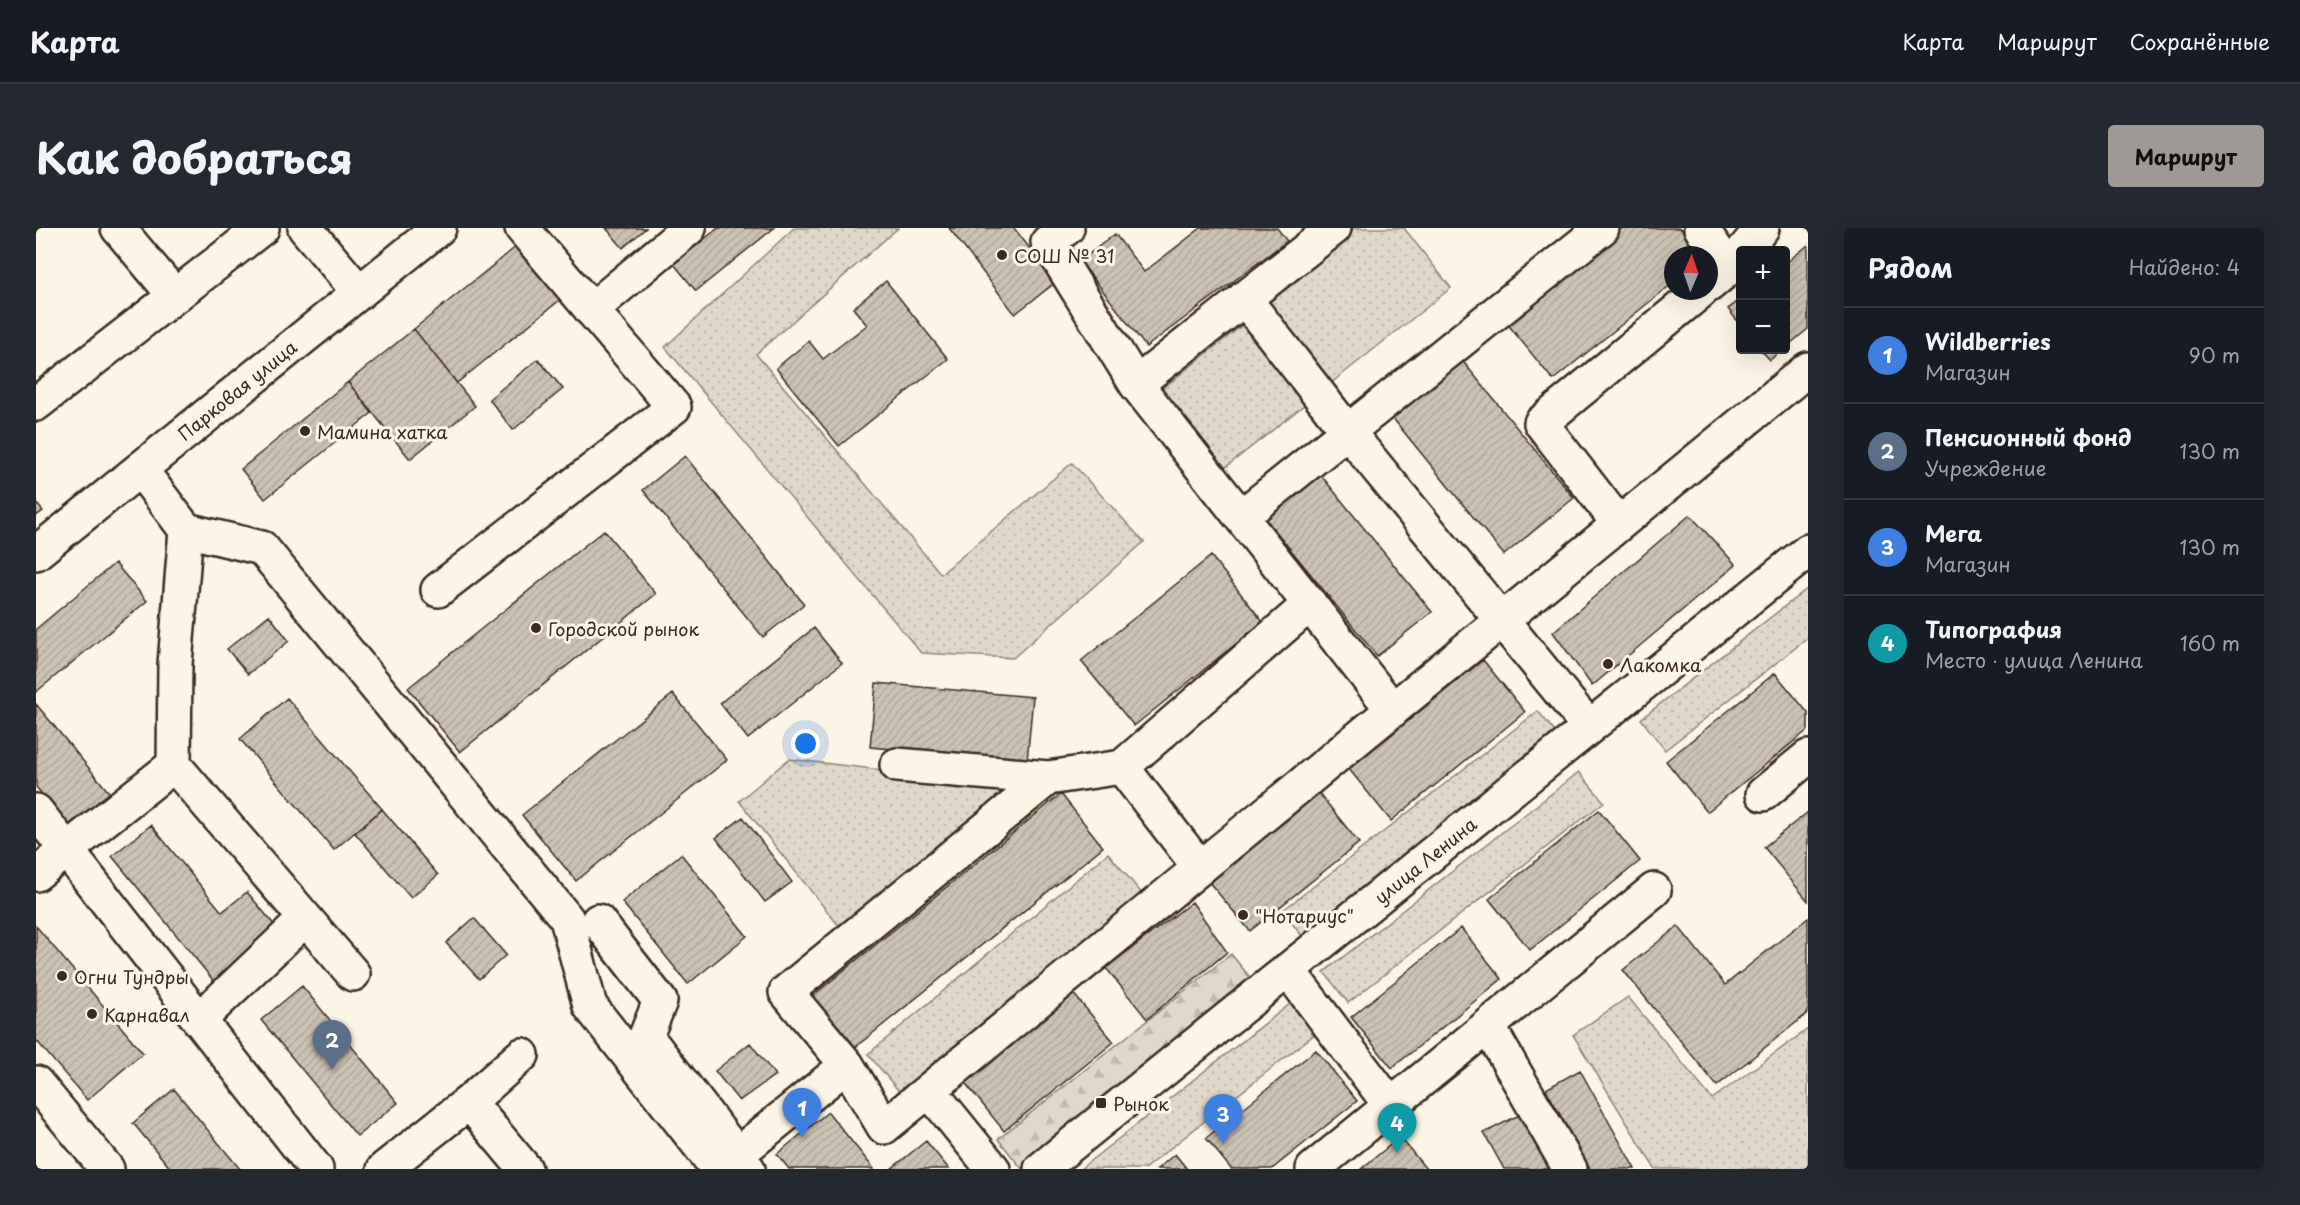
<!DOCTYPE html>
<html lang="ru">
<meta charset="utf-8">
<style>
body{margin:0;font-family:"Playpen Sans",sans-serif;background:#242831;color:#f1f3f6}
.controls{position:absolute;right:18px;top:18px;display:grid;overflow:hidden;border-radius:6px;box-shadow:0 6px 24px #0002}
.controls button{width:54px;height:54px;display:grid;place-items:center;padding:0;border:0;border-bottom:2px solid #363941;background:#171b24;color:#f1f3f6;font:30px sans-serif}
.compass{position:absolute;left:1628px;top:18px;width:54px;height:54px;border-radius:50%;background:#171b24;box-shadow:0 6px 24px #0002;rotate:2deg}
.you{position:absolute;left:770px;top:516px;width:21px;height:21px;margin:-15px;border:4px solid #fff;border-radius:50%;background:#1a73e8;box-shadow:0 0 0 9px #1a73e833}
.badge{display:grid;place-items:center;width:39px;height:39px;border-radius:50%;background:#9f9995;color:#fff;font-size:20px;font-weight:700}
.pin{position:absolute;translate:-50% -50px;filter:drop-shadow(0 2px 3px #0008)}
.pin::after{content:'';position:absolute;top:32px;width:21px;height:18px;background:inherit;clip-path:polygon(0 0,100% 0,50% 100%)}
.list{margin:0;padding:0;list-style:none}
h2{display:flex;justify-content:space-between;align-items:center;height:78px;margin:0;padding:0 24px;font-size:26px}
h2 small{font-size:20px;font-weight:400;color:#9ea1a6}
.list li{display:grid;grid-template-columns:39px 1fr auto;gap:18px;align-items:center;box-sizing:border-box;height:96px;padding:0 24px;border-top:2px solid #363941}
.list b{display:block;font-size:22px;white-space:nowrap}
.list p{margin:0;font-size:20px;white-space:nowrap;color:#9ea1a6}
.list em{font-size:20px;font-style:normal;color:#9ea1a6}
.map{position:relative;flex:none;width:1772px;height:941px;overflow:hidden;border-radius:6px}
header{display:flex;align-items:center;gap:36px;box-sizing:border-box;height:84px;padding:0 30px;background:#171b24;border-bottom:2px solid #363941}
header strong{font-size:28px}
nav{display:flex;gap:33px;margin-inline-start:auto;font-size:21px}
.intro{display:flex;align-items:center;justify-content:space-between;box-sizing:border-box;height:144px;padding:0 36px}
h1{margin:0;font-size:42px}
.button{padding:15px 27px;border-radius:6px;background:#9f9995;color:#111;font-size:21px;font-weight:700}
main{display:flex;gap:36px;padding:0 36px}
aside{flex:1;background:#171b24;border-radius:6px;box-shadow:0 6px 24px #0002}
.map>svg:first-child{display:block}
.grass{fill:url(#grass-dots);stroke:#8e8173;stroke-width:1.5}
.forest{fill:url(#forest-firs);stroke:#8e8173;stroke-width:1.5}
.building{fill:url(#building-hatch);stroke:#3b2a1e;stroke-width:1.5}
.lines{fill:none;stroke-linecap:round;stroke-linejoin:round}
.minor-casing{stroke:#3b2a1e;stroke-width:38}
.major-casing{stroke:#3b2a1e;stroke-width:38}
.minor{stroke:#fcf5e5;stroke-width:33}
.major{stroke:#fcf5e5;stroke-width:33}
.poi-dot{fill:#3b2a1e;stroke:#fcf5e5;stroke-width:2}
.labels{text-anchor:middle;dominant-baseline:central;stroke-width:6;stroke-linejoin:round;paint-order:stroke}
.poi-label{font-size:18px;fill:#3b2a1e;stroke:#fcf5e5;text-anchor:start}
.street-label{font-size:18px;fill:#3b2a1e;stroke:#fcf5e5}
</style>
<header>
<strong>Карта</strong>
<nav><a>Карта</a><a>Маршрут</a><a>Сохранённые</a></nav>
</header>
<div class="intro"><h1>Как добраться</h1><a class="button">Маршрут</a></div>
<main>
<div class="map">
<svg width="1772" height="941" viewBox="0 0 1772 941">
<defs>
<pattern id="grass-dots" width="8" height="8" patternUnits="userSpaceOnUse" patternTransform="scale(1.5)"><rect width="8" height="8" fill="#e0d8c8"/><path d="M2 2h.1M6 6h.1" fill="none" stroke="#c1baab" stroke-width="1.8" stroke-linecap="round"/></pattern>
<pattern id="forest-firs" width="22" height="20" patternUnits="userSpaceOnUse" patternTransform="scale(1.5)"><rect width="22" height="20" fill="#e0d8c8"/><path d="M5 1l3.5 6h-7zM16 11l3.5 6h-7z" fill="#c1baab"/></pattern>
<pattern id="building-hatch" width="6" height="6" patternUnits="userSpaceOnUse" patternTransform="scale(1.5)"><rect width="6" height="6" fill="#ccc2b3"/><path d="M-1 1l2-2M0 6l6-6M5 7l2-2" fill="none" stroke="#b0a79a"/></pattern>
</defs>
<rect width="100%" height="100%" fill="#fcf5e5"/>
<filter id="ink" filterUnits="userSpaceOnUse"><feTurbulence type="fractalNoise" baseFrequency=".0167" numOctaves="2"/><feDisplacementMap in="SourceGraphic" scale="12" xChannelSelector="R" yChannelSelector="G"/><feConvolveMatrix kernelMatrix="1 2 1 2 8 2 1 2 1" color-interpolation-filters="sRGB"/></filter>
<g filter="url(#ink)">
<!-- grass -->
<path class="grass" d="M758 0H862L720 126 905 346 1036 235 1108 314 977 430 885 425 629 119Z
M1315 0H1368L1415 60 1289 160 1221 73Z
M1214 91 1277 170 1185 243 1122 164Z
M1772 360V410L1629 522 1605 491Z
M1502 483 1526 513 1271 714 1246 683Z
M753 531 982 558 807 703 703 573Z
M1543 544 1568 574 1312 775 1288 744Z
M1072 625 1107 667 867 868 832 826Z
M1592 769 1676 871 1772 801V941H1619L1537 807Z
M1259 772 1284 802 1108 941H1044Z"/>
<!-- forest -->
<path class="forest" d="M1195 726 1217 753 986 941 962 911Z"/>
<!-- building -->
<path class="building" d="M570 0H610L587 20Z
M682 0H738L660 63 638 36Z
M913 0H978L1020 54 979 86Z
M1165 0H1241L1251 13 1110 119 1044 33 1079 6 1108 44Z
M1586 0H1644L1666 27H1637V55L1517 152 1470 94Z
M1772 17V101L1750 119V35Z
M481 18 524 72 421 155 378 101Z
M850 53 912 131 803 218 740 140 773 113 787 131 831 97 817 80Z
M1704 72V96L1692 81Z
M378 101 439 178 374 231 312 154Z
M1725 122H1746L1734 132Z
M502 131 527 161 477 202 453 171Z
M1425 131 1538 270 1468 327 1355 188Z
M312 154 336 185 229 271 205 241Z
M649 228 768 376 727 409 607 262Z
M1284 246 1396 384 1341 428 1229 290Z
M0 275 7 283 0 288Z
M1654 287 1700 337 1556 458 1517 404Z
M568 302 620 366 424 524 372 460Z
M1175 328 1227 394 1098 498 1045 433Z
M79 335 111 373 0 464V401Z
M233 387 253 413 212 446 191 421Z
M778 400 806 435 712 511 684 475Z
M1447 432 1489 484 1355 593 1313 541Z
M1739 445 1772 485V502L1671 584 1630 533Z
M840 455 997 469 991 533 834 519Z
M637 466 691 532 540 653 486 587Z
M251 470 346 581 298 622 204 511Z
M0 476 76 568 35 601 0 559Z
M1282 564 1323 615 1214 703 1172 653Z
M1025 566 1067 619 811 826 769 774Z
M346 581 402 647 375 670 319 605Z
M1563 582 1604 633 1494 722 1453 671Z
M1772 584V673L1728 619Z
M707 589 756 654 729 674 680 610Z
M115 597 186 684 211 664 245 705 181 757 76 628Z
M645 626 711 708 652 756 586 674Z
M1156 674 1191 724 1111 791 1070 740Z
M438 690 470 727 443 751 410 715Z
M1772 690V785L1681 858 1587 742 1642 698 1689 757Z
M0 698 107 825 51 872 0 812Z
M1425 700 1466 751 1356 840 1315 789Z
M266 758 362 875 321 908 225 792Z
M1036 764 1078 814 968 903 927 852Z
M714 815 739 847 703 873 679 843Z
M1280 822 1321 873 1236 941H1195L1170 910Z
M1544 842 1599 941H1554L1510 861Z
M138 861 204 941H135L97 895Z
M792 884 838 941H753L741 926Z
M1483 887 1513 941H1468L1448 905Z
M1364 909 1390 941H1325Z
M890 913 913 941H855Z
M1139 926 1151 941H1121Z"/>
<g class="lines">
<defs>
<path id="minor" d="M82 0 139 68
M269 0 323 64
M1031 0 1012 14 1100 156 1357 482
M1665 0 1693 40 1673 57
M1708 22 1726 0
M1208 70 1312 204 1553 499
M555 82 653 0
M1100 156 1298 0
M0 176 226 0
M104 241 150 302 139 436 138 537 317 746
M1206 288 1566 0
M1583 296 1505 195 1665 63
M150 302 226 320 531 691 554 778 682 941
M0 325 403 0
M402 362 638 179 486 0
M861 537 1012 550
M1086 539 1274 376
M1727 566 1772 529
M0 646 138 537
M562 693 624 773 610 808 712 941
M1252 742 1355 878
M163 792 269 691
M1452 798 1534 941
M811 837 750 764 1012 550 1086 539 1164 640
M0 855 71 941
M893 862 957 941
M433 874 489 941
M348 941 433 874 486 827
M683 941 811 837 848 899 1772 141
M1277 941 1618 662"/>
<path id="major" d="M0 583 280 941
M1005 941 1772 323"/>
</defs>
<!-- minor casing -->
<use href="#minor" class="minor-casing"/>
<!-- major casing -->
<use href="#major" class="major-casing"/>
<!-- minor -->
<use href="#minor" class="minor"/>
<!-- major -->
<use href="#major" class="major"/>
</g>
</g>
<!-- markers -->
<g class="poi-dot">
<circle cx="966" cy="27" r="6"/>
<circle cx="269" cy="203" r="6"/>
<circle cx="500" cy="400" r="6"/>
<circle cx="1572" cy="436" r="6"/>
<circle cx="1207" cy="687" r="6"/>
<circle cx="26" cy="748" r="6"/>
<circle cx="56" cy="786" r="6"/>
<rect x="1059" y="869" width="12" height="12" rx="3"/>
</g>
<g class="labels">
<!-- poi labels -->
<g class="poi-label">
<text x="978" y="27">СОШ № 31</text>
<text x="281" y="203">Мамина хатка</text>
<text x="512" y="400">Городской рынок</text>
<text x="1584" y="436">Лакомка</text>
<text x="1219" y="687">"Нотариус"</text>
<text x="38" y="748">Огни Тундры</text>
<text x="68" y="786">Карнавал</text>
<text x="1077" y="875">Рынок</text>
</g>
<!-- street labels -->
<g class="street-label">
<text transform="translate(201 162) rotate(-39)">Парковая улица</text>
<text transform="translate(1389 632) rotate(-39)">улица Ленина</text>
</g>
</g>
</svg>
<div class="controls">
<button>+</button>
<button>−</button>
</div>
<svg class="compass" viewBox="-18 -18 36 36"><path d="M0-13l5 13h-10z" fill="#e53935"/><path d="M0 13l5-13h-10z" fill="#9ea1a6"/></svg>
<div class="you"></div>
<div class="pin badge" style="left:766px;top:910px;background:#3f7fe0">1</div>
<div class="pin badge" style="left:296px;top:842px;background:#5c6f8a">2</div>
<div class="pin badge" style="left:1187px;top:916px;background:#3f7fe0">3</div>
<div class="pin badge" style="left:1361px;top:925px;background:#0f9aa8">4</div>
</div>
<aside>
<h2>Рядом<small>Найдено: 4</small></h2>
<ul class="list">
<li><span class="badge" style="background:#3f7fe0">1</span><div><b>Wildberries</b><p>Магазин</p></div><em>90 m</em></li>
<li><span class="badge" style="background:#5c6f8a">2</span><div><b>Пенсионный фонд</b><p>Учреждение</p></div><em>130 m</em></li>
<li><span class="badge" style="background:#3f7fe0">3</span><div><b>Мега</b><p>Магазин</p></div><em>130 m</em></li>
<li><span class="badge" style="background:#0f9aa8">4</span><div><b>Типография</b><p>Место · улица Ленина</p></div><em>160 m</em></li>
</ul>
</aside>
</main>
